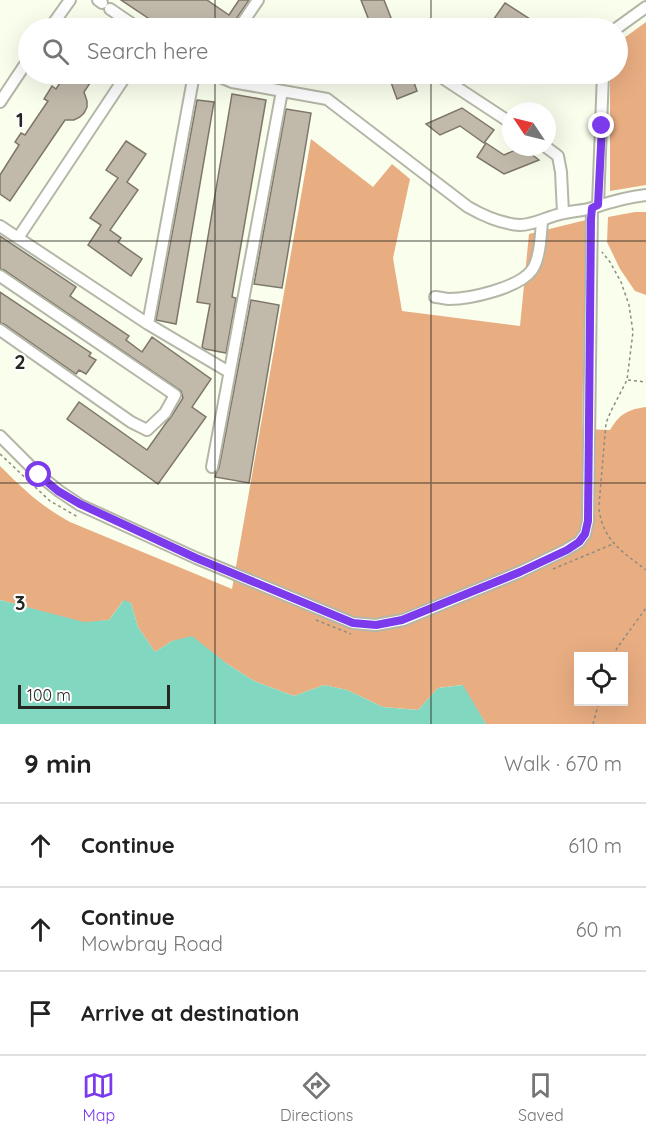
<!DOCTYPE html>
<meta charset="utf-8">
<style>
body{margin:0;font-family:Quicksand,sans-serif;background:#f2f2f2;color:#222}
.controls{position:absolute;right:18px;bottom:18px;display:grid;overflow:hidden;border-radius:0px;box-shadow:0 6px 24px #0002}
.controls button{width:54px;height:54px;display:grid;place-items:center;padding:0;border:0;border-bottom:2px solid #e0e0e0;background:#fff;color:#222;font:30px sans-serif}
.compass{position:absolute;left:502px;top:102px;width:54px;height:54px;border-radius:50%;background:#fff;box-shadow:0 6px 24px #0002;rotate:305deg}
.scale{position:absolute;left:18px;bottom:15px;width:152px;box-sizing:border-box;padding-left:6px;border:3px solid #262721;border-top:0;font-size:16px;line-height:21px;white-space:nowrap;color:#262721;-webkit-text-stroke:4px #fff;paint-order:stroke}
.stop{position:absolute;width:18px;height:18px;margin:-14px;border:4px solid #7c3aed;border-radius:50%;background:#fff}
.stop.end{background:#7c3aed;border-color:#fff;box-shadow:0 2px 6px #0008}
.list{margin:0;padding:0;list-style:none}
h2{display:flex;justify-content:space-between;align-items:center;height:78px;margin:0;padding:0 24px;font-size:26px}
h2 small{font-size:20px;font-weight:400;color:#767676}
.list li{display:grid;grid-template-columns:39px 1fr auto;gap:18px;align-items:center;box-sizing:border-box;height:84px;padding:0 24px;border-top:2px solid #e0e0e0}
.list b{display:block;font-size:22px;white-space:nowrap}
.list p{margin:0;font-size:20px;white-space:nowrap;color:#767676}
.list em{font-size:20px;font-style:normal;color:#767676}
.icon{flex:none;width:33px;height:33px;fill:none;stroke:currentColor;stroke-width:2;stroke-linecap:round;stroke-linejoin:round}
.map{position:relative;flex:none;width:646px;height:724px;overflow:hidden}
.search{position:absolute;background:#fff;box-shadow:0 6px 24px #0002;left:18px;right:18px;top:18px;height:66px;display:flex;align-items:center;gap:15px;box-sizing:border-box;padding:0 21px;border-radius:33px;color:#767676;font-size:22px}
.sheet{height:330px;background:#fff}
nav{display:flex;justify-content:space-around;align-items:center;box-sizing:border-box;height:84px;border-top:2px solid #e0e0e0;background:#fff;font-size:16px;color:#767676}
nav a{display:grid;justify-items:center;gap:3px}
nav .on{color:#7c3aed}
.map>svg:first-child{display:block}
.forest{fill:#e9ad82;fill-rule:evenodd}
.water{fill:#81d7bf}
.building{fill:#c1baab;stroke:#7e7769;stroke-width:1.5}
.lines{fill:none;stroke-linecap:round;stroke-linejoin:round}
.minor-casing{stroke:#b4b7a7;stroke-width:14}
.path{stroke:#8a8d81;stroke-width:1.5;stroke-dasharray:3 3;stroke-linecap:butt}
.minor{stroke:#fff;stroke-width:10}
.route{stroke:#7c3aed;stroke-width:8}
.grid{fill:none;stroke:#262721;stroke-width:1.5;stroke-opacity:0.55}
.grid-label{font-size:20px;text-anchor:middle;font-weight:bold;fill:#262721;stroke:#fff;stroke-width:4.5;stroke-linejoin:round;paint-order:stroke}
</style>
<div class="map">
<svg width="646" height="724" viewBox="0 0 646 724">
<rect width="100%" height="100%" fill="#fafeed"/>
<!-- forest -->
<path class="forest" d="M646 22V185L610 191V74H618V46L624 38Z
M311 139 373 187 392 164 410 179 393 258 402 311 520 326 529 234 586 220 582 429 610 430C620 414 626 410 646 407V724H486L462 685 438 688 418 710 383 707 347 690 324 685 294 696 254 681 226 663 172 641 155 652 138 627 131 603 123 601 109 620 84 623 0 600V466C24 490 41 506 70 522L232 589ZM578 656H624V702H578Z
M635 212H646V295L635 291 620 269 607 242 608 217Z"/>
<!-- water -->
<path class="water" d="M0 600 84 622 109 620 124 600 131 603 138 627 155 652 172 641 192 636 226 663 254 681 294 696 324 685 347 690 383 707 418 710 438 688 463 685 486 724H0Z"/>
<!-- building -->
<path class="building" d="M121 0H207L229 15 239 0H249L230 28H163Z
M361 0H384L395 28H372Z
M505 3 544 28H499L491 23Z
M66 74H96L84 92 87 101V107L84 113 80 117 74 120H65L10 201 0 194V175L19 145 15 142 21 133 25 135 48 101 44 99 52 86 56 89Z
M388 74H411L417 91 397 99Z
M232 94 266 100 232 297 236 298 226 353 205 349 202 347 210 304 197 302Z
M197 100 214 102 176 324 156 320Z
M462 108 494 130 484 143 460 126 440 135 426 124Z
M286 109 311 113 282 288 254 284Z
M126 141 146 154 127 182 138 190 110 230 121 238 118 242 142 259 131 276 88 245 101 225 90 218 118 178 106 170Z
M486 143 504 155 522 147 539 160 504 174 477 157Z
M0 236 76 287 70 296 129 336 126 340 142 352 152 337 211 379 192 407 206 417 158 484 67 419 79 402 147 450 166 423 171 417 183 398 181 391 4 270 0 269Z
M0 292 91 353 89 356 96 360 86 374 79 370 76 374 4 324 0 323Z
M251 300 279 305 249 483 215 477 216 473 219 468Z"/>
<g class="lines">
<defs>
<path id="minor" d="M98 0 102 3
M110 9 138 28
M50 28 70 0
M239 28 258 0
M617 28 646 7
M213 74 232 82 327 99 468 207C482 215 503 224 520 225 534 225 547 217 560 214 571 211 582 211 592 208 610 202 627 197 646 195
M438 75 511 123
M0 102 28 60
M546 147 558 156 561 172 563 213
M598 205 603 74
M0 226 148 324 229 372
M18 238 127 74
M0 276 175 395 165 413 147 430 131 422 0 330
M435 297C440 297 445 299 449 299 470 299 519 288 532 270 540 259 541 235 542 220
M148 324 194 74
M0 436 39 475 59 491 80 505 196 558 353 623 376 625 403 620 520 572 566 550 579 542 585 534 588 521 592 208
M212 467 282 91"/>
</defs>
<!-- minor casing -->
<use href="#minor" class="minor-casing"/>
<!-- path -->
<path class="path" d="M628 380 646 382
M0 454 50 501 78 517
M599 505 606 423 611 411 627 380 633 332 629 305 621 282 610 262 602 252
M599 509C603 541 623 552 646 570
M553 569 613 544
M316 620 351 634
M614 656 617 648 646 608
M593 724 599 702"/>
<!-- minor -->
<use href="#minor" class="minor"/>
</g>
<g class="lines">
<!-- route -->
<path class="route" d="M39 475 58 491 80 504 196 558 353 623 376 625 402 620 520 572 567 550 579 542 585 534 588 521 591 219 592 208 598 205 602 126"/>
</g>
<!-- grid -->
<path class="grid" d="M215 0V28M431 0V28M215 74V724M431 74V724M0 241H646M0 483H646"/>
<g class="grid-label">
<text x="20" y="127">1</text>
<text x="20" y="369">2</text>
<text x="20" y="610">3</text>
</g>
</svg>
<div class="controls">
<button><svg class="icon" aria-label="locate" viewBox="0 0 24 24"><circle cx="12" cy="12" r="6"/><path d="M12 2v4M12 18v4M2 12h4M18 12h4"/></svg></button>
</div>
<svg class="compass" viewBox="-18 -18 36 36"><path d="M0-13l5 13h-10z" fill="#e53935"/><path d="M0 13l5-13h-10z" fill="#767676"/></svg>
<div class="scale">100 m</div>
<div class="stop" style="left:39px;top:475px"></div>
<div class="stop end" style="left:602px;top:126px"></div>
<div class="search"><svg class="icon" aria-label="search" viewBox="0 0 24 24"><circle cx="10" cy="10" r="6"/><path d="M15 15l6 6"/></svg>Search here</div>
</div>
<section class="sheet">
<h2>9 min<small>Walk · 670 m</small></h2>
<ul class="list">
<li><svg class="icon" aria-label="ahead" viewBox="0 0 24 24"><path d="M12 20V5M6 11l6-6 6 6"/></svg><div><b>Continue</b></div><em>610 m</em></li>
<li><svg class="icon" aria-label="ahead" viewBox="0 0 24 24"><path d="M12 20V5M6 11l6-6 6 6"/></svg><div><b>Continue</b><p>Mowbray Road</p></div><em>60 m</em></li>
<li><svg class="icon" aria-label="arrive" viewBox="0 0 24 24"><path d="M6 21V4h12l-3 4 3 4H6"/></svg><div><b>Arrive at destination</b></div></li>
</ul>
</section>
<nav>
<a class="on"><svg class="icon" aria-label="map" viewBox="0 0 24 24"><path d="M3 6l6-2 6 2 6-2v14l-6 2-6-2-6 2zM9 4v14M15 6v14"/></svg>Map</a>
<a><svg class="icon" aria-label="directions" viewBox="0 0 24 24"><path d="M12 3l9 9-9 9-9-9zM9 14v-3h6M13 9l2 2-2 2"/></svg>Directions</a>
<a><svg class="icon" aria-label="saved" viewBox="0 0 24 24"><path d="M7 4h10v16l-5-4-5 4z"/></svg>Saved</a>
</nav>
